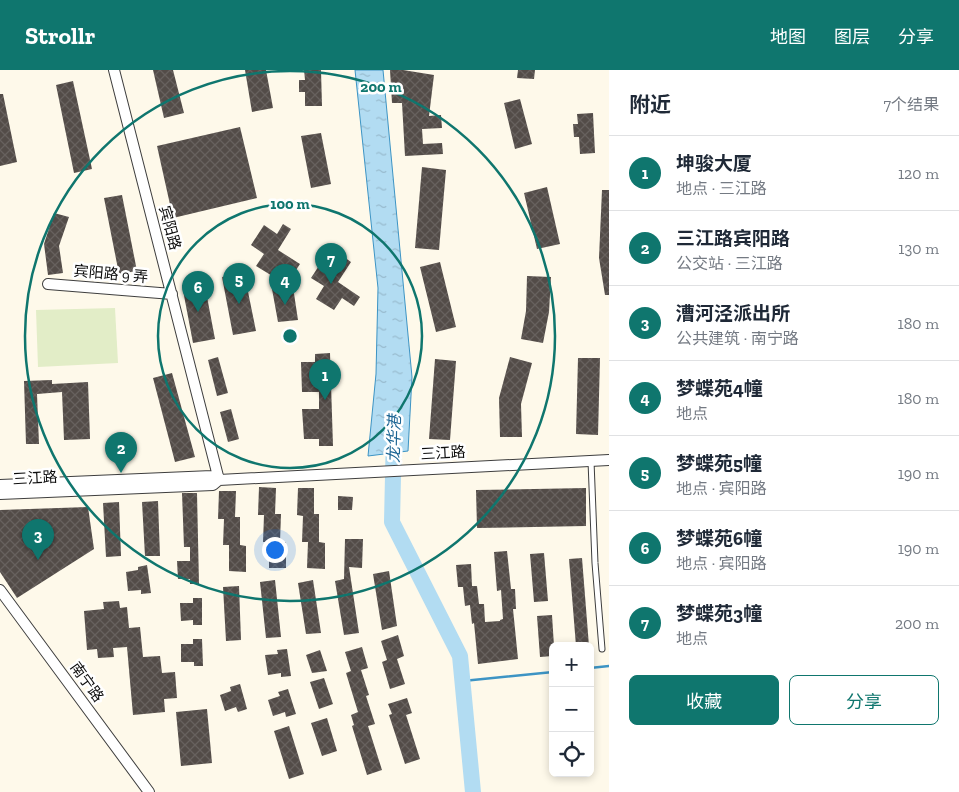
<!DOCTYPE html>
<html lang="zh">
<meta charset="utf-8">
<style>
body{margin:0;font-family:"Zilla Slab","Noto Sans SC",serif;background:#f6f6f7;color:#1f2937}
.controls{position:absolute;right:15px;bottom:15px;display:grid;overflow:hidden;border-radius:8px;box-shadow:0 2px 8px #0003}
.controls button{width:45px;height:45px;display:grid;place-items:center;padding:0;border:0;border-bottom:1px solid #e0e1e3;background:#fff;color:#1f2937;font:25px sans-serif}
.you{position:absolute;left:274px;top:479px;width:18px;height:18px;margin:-12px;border:4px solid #fff;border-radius:50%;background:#1a73e8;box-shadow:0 0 0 8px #1a73e833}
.badge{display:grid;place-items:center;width:32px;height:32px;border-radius:50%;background:#0f766e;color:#fff;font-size:16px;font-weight:700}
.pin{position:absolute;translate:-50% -41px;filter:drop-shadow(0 1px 2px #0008)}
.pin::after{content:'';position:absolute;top:26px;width:18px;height:15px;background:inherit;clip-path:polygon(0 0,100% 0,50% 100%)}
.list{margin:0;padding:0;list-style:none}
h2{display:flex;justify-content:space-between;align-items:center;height:65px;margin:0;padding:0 20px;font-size:21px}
h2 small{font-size:16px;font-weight:400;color:#747a83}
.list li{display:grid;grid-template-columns:32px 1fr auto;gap:15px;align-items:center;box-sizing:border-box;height:75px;padding:0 20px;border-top:1px solid #e0e1e3}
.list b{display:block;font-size:19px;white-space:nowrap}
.list p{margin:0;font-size:16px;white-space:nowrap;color:#747a83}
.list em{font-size:16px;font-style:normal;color:#747a83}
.actions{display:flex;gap:10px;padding:15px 20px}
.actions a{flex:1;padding:11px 0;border:1px solid #0f766e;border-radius:8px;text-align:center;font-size:18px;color:#0f766e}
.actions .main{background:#0f766e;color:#fff}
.icon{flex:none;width:28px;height:28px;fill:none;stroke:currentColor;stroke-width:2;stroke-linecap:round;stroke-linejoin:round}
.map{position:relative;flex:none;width:609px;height:722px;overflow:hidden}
header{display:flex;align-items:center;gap:30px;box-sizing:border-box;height:70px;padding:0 25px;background:#0f766e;color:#fff}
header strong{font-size:24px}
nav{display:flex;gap:28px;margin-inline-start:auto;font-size:18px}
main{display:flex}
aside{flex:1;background:#fff}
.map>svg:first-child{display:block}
.pitch{fill:#e2edc7}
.water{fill:url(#water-ripples);stroke:#3d94c4}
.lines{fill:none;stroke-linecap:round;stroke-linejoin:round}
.stream{stroke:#3d94c4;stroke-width:2.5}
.river{stroke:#b2dcf2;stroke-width:16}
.building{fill:url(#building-cross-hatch)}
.lane-casing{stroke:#3e3e3e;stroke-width:7}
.street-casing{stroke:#3e3e3e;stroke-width:12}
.lane{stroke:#fff;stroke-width:5}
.street{stroke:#fff;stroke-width:10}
.ring{fill:none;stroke:#0f766e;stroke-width:2.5}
.labels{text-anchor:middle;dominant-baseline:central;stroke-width:5;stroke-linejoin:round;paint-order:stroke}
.street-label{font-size:15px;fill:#0b0b0b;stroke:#fff}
.water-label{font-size:16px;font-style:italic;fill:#1d6593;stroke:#fff}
.centre{fill:#0f766e;stroke:#fff;stroke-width:2.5}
.ring-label{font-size:15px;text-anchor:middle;font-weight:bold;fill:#0f766e;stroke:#fff;stroke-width:5;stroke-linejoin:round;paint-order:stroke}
</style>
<header>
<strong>Strollr</strong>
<nav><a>地图</a><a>图层</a><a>分享</a></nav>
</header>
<main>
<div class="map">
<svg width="609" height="722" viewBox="0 0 609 722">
<defs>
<pattern id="water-ripples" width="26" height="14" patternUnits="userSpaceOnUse" patternTransform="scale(1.25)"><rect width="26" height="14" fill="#b2dcf2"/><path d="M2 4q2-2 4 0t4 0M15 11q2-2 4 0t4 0" fill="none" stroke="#98bbce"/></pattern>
<pattern id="building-cross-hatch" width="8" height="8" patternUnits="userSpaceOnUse" patternTransform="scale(1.25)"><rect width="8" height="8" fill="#534c48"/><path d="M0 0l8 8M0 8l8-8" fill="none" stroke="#67615e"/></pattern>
</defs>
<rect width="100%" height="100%" fill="#fef9ea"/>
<!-- pitch -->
<path class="pitch" d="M115 238 118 293 38 297 36 240Z"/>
<!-- water -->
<path class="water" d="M355 0H383L412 307 408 381 368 386 376 304 378 218Z"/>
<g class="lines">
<!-- stream -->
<path class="stream" d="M590 598 609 596
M463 611 553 602"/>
<!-- river -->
<path class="river" d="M394 361 392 452 460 586 473 722"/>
</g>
<!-- building -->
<path class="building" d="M153 0H173L184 43 164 48Z
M245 0H266L273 38 252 42Z
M304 0H321L322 36H305V22H299V10H305Z
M390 0H403L434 5 429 46 441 45 442 58 422 59 423 74 442 73 443 84 405 86 402 33H392Z
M518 0H535L534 9 517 8Z
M73 11 92 99 74 103 56 15Z
M0 24H3L17 92 0 96Z
M520 29 532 74 515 79 504 33Z
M593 43 595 83 580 84 579 67H574L573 54H578L577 44Z
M240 57 257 128 173 148 157 76Z
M321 63 331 114 311 118 301 66Z
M422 97 446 100 439 180 415 178Z
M547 117 560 174 537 179 524 123Z
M602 120H609V225H605L599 188Z
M122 125 137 201 119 204 104 128Z
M54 143 69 147 59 176 63 203 48 205 44 174Z
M283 154 291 159 278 180 300 194 294 203 282 195 274 207 256 196 264 184 251 175 264 155 277 164Z
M344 187 351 192 338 212 360 227 354 236 342 228 334 240 316 229 324 216 311 208 324 188 337 197Z
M440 192 456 257 436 262 420 197Z
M244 202 256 261 233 265 222 207Z
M527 206 551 207 549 242 543 273 521 269 526 241Z
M204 211 215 269 193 273 182 215Z
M293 217 298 250 278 252 272 219Z
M330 283 333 376H319V369H304L302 339H319V322H302L301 292H315V284Z
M218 287 228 323 217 326 208 290Z
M510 287 532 293 521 334 522 367H500L499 328Z
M578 288H600L598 365 576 364Z
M435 289 456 291 450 370 429 369Z
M172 303 195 387 175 392 153 308Z
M52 310V314L88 312 90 369 64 370 62 322 37 324 39 374H26L24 311Z
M231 339 239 369 228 372 220 342Z
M259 417 276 418 275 444H281L280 472H286V498H269V472H263L264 445H258Z
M298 418H314V444H319V472L325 473V499L307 498 308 472H302L303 446 297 445Z
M586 418V456L477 458 476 420Z
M219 421H236L235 447H240V475L246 476V502L229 501V475H223L224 449H218Z
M182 423H197L199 514H190V509H178L177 491H190V477H184Z
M338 426 353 427 352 440H338Z
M158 431 160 486H145L142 432Z
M119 432 121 486 106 487 103 433Z
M88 437 94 479 17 528 0 502V440Z
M345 469H363L362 498 349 497 359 563 344 565 335 511 344 509Z
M507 481 511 519H515L516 539H513L518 589 478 594 474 553 472 554 470 535 465 536 463 517H458L456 495 471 494 472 516H477L479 534H484L485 552 500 551V550L503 549 501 520 497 521 494 482Z
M544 483 548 531 534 532 530 484Z
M582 488 589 576H576L569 489Z
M147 495 151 523 141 524V520L128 521 126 502 138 500V497Z
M389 501 397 556 382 560 373 504Z
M275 510 281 567 266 568 260 512Z
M313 510 321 563 306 564 298 513Z
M239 516 241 570 226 571 223 517Z
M193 528H202V555H193V550L181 551 180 533H193Z
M119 531 120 538 127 537 129 558 140 557 143 587 160 586 162 603 175 602 177 628 164 629 165 642 133 645 127 577 113 578 114 587 98 588 97 579 87 580 84 541 104 539 103 532Z
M552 545 554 576H553V586L540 587 537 546Z
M398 565 404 586 397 589 405 614 390 619 382 592 387 590 381 571Z
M193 569H202L203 596H194V592H181V574H193Z
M362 577 368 598 361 600 369 625 366 626 375 654 368 656 382 700 367 705 352 656 354 655 351 645 358 642 346 603 351 601 345 582Z
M287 579 291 606 281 607V603L268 605 265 585 278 584 277 580Z
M320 580 327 601 312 603 306 585Z
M324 608 333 634 319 639 310 612Z
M240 614 247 639 238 642 236 637 225 641 220 625 231 621 230 617Z
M288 619 296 644 286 647 285 642 273 646 268 630 280 626 278 622Z
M407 628 412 643 406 645 420 689 405 694 389 645 392 644 388 634Z
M207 639 212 693 181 696 176 642Z
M327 648 337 681 322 686 311 653Z
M289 656 304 704 289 709 274 661Z"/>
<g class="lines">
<defs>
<path id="lane" d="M591 391 595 493 602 579"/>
<path id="street" d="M114 0 219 410
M48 214 172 224
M0 415 212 406 219 410 609 390
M0 424 213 415 219 410
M0 520 149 722"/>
</defs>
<!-- lane casing -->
<use href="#lane" class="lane-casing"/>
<!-- street casing -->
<use href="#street" class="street-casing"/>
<!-- lane -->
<use href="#lane" class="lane"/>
<!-- street -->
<use href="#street" class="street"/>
</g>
<!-- distance rings -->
<g class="ring">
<circle cx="290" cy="266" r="132"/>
<circle cx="290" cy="266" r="265"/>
</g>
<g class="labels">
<!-- street labels -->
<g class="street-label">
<text transform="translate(170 158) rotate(75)">宾阳路</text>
<text transform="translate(111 204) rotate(5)">宾阳路 9 弄</text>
<text transform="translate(443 383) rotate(-3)">三江路</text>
<text transform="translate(35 408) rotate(-3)">三江路</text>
<text transform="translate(87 612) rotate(54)">南宁路</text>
</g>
<!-- water labels -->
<g class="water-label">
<text transform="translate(394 369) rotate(-89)">龙华港</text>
</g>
</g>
<circle cx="290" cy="266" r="8" class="centre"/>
<g class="ring-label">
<text x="381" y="22">200 m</text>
<text x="290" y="139">100 m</text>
</g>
</svg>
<div class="controls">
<button>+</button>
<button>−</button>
<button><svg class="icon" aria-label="locate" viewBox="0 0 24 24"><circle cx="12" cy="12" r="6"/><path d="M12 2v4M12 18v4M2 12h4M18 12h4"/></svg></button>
</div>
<div class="you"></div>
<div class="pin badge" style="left:325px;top:330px">1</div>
<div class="pin badge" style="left:121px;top:403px">2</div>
<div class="pin badge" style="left:38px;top:490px">3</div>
<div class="pin badge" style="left:285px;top:235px">4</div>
<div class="pin badge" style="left:239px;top:234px">5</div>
<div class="pin badge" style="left:198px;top:242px">6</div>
<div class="pin badge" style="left:331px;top:214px">7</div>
</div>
<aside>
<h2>附近<small>7个结果</small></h2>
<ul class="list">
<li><span class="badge">1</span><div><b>坤骏大厦</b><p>地点 · 三江路</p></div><em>120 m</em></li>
<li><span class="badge">2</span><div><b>三江路宾阳路</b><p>公交站 · 三江路</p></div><em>130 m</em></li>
<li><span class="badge">3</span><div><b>漕河泾派出所</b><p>公共建筑 · 南宁路</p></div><em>180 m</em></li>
<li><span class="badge">4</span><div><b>梦蝶苑4幢</b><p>地点</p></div><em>180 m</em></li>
<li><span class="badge">5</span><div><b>梦蝶苑5幢</b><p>地点 · 宾阳路</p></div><em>190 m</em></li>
<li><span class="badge">6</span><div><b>梦蝶苑6幢</b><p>地点 · 宾阳路</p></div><em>190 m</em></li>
<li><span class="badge">7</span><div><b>梦蝶苑3幢</b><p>地点</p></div><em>200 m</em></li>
</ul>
<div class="actions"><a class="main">收藏</a><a>分享</a></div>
</aside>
</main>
